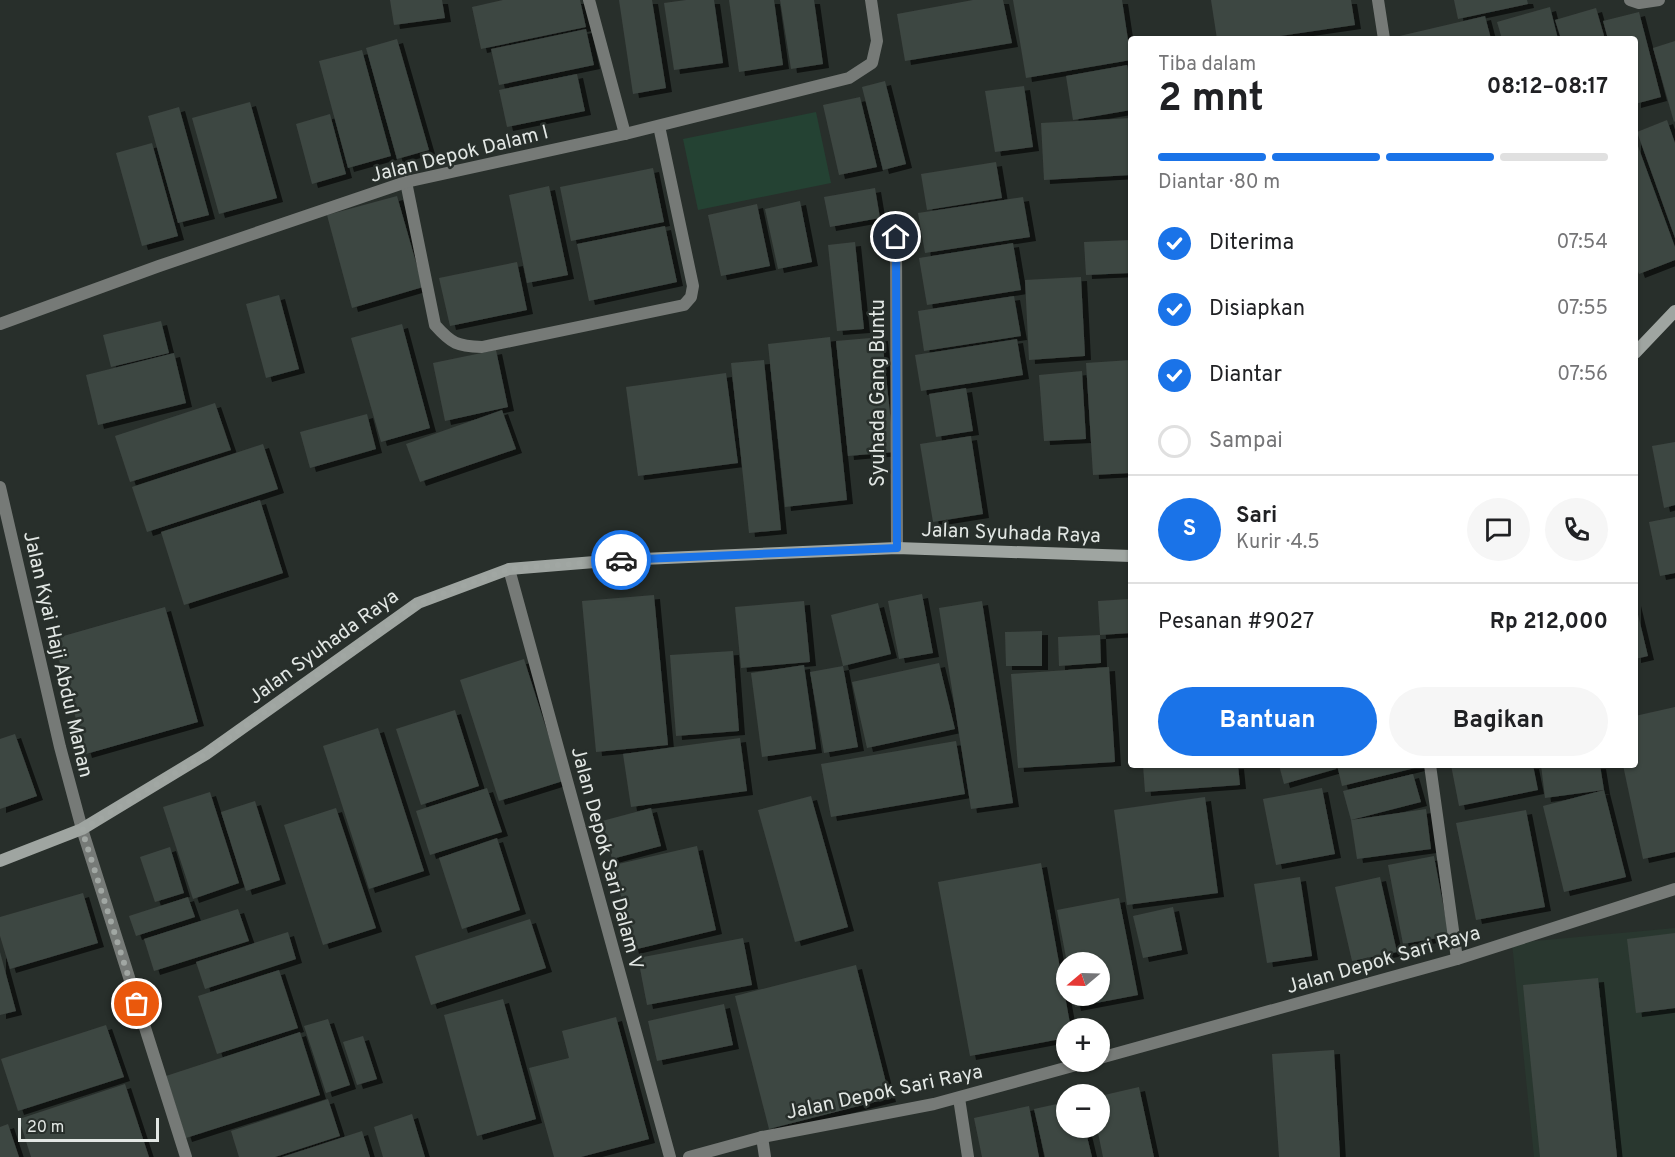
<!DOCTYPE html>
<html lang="id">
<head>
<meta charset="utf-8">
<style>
  :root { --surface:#fff; --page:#f6f6f6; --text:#202124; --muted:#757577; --line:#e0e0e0; --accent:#1a73e8 }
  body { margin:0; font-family:Overpass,sans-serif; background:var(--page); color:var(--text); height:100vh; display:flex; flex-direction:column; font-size:22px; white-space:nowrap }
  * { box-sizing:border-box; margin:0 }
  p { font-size:20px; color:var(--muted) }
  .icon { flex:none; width:33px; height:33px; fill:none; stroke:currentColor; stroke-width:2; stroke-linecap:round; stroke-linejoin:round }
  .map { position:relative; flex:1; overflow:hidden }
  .panel { position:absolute; left:1128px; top:36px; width:510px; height:732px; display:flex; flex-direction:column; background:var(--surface); border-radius:6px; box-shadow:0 2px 4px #0004 }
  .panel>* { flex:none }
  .needle { width:39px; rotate:251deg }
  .controls { position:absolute; left:1056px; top:952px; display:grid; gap:12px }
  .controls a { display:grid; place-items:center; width:54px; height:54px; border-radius:50%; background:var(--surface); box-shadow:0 2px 4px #0004; font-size:30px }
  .scale { position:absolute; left:18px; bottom:15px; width:141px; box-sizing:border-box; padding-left:6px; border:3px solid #e2e7e4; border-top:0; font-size:16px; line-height:21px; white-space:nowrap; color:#e2e7e4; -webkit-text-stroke:4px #282f2b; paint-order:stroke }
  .pin { position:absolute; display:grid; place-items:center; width:51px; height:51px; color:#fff; margin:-26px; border:3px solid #fff; border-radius:50%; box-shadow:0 2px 6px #0007 }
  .courier { position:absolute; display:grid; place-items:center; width:60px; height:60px; margin:-30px; border:4px solid #1a73e8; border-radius:50%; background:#fff; color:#222; box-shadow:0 2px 8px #0007 }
  .head em { font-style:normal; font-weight:700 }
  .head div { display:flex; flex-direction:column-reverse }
  .head { display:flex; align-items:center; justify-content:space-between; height:102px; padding:0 30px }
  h1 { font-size:39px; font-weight:700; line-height:45px }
  .bar { display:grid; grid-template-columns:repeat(4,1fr); gap:9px 6px; align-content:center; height:72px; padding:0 30px }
  .bar i { height:8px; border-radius:4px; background:var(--line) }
  .bar .current { background:var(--accent) }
  .bar p { grid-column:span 4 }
  .line { display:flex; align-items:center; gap:15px; padding:0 30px; border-top:2px solid var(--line) }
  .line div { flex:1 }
  .round { display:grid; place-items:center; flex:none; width:63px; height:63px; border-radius:32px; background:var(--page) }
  ol { padding:0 30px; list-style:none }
  li { display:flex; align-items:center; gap:18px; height:66px }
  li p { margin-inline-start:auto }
  li .icon { padding:6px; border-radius:50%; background:var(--accent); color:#fff; stroke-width:4 }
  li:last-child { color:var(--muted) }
  li i { width:33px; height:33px; border:3px solid var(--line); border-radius:50% }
  .primary-button { display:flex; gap:12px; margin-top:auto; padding:12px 30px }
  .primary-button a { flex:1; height:69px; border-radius:36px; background:var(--accent); color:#fff; font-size:24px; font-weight:700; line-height:69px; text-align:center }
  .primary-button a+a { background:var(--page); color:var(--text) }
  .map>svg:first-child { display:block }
  .built { fill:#29372f }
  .green { fill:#244233 }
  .building { fill:#3e4642; filter:url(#shadow) }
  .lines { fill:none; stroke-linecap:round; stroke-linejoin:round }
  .street { stroke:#767a77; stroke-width:12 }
  .secondary { stroke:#9fa5a1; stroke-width:12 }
  .done { stroke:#a1a7a3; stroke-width:6; stroke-dasharray:0 10.8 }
  .route { stroke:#1a73e8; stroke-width:8 }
  .labels { text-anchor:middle; stroke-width:5; stroke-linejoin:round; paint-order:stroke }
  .street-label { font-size:20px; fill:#e2e7e4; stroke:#282f2b }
</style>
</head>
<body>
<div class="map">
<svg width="1675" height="1157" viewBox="0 0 1675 1157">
  <defs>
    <filter id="shadow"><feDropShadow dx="6" dy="4" stdDeviation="0" flood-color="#0009"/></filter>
  </defs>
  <rect width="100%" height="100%" fill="#282f2b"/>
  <polygon class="built" points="1675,928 1675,1157 1534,1157 1512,943"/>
  <polygon class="green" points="816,112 831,183 698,210 683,139"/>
  <g class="building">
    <polygon points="390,0 442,0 445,18 394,25"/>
    <polygon points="503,0 580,0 586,27 481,49 472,7"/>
    <polygon points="619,0 652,0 666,88 633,94"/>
    <polygon points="686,0 714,0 723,63 674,70 664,3"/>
    <polygon points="729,0 774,0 783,65 739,72"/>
    <polygon points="780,0 814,0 823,64 791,69"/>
    <polygon points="973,0 1003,0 1012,43 905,61 897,14"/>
    <polygon points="1013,0 1122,0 1131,60 1026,78"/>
    <polygon points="1211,0 1351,0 1355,25 1260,39 1217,39"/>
    <polygon points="1454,0 1527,0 1528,4 1458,19"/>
    <polygon points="1550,7 1558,39 1502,39 1497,22"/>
    <polygon points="1596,8 1605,39 1561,39 1555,20"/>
    <polygon points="1639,12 1661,97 1635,104 1635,39 1608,39 1603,21"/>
    <polygon points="1485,16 1491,39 1391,39 1391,38"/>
    <polygon points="586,29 594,65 499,85 491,49"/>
    <polygon points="397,39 429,150 397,159 366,48"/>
    <polygon points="1675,41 1675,121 1674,122 1653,48"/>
    <polygon points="362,50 391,156 348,168 319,61"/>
    <polygon points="1127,65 1131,86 1131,110 1073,120 1066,76"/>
    <polygon points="577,74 585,111 507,127 499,90"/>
    <polygon points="885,81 906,164 883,170 862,87"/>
    <polygon points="1024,86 1033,147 995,152 985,91"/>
    <polygon points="860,97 877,167 839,175 823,105"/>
    <polygon points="250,102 277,198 219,214 192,118"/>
    <polygon points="179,107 209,215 178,223 148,116"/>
    <polygon points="330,114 346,174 312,184 296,124"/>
    <polygon points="1131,118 1131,175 1044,180 1041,123"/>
    <polygon points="1667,120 1675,143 1675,238 1637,132"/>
    <polygon points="1635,138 1675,247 1675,260 1639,274 1635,263"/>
    <polygon points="152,143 178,236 142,246 116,153"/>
    <polygon points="996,162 1002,198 927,210 921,174"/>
    <polygon points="653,168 664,222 571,241 560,187"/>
    <polygon points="549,186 568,275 527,283 509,195"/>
    <polygon points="875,188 880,218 830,227 824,197"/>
    <polygon points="397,196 423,287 352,308 327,215"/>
    <polygon points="1023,197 1030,237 925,253 918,213"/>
    <polygon points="800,201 812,262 778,269 765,209"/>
    <polygon points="757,204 770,266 721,276 708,215"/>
    <polygon points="665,226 677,282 589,301 577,244"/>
    <polygon points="1131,240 1131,273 1086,275 1084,242"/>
    <polygon points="855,242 864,329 837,331 828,245"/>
    <polygon points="1013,243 1021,290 927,305 919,258"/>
    <polygon points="517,262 527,310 450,326 439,278"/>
    <polygon points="1081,277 1085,356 1029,360 1025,280"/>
    <polygon points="279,295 299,369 266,378 246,304"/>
    <polygon points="1014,296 1021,336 924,351 918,311"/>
    <polygon points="161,321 169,353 111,367 103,335"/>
    <polygon points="402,324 430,428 381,442 351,338"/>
    <polygon points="830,337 847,500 785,507 768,344"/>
    <polygon points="882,337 894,452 848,456 836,341"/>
    <polygon points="1017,339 1023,375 921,391 915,355"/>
    <polygon points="496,350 508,407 445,421 433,363"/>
    <polygon points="174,353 186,403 98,425 86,375"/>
    <polygon points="764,360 781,530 749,533 731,363"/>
    <polygon points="1131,360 1131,473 1093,475 1086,363"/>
    <polygon points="1082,371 1086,439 1044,441 1039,375"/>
    <polygon points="726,373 738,463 638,476 626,387"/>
    <polygon points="966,388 973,431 936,437 929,394"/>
    <polygon points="215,403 231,450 130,482 115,436"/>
    <polygon points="502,410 516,449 420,482 406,444"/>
    <polygon points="367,414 376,449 310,468 300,432"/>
    <polygon points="971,436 983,514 933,522 920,444"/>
    <polygon points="1675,442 1675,505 1664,508 1652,446"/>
    <polygon points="263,444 278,489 147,532 132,487"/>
    <polygon points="260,500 283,573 184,605 161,532"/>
    <polygon points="1675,517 1675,573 1660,576 1649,522"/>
    <polygon points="922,594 933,653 899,659 888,601"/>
    <polygon points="654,595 668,745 596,752 582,601"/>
    <polygon points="1129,599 1131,633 1100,635 1101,663 1059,666 1058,637 1100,635 1098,601"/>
    <polygon points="804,601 810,662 741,668 735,607"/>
    <polygon points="982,601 1013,803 971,809 939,608"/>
    <polygon points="1635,602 1648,656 1635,659"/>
    <polygon points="878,603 891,654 843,666 831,615"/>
    <polygon points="165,607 198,722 86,754 53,639"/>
    <polygon points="1042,631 1042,666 1006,666 1005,632"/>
    <polygon points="733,651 739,731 676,736 670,655"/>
    <polygon points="524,659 563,781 499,801 460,680"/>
    <polygon points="939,663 955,729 867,748 852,682"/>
    <polygon points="804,665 816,749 762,757 751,673"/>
    <polygon points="843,666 858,747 824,753 810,672"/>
    <polygon points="1109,667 1115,762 1018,768 1011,674"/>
    <polygon points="1675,707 1675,852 1643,859 1623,765 1635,765 1635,716"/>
    <polygon points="455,710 479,786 421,805 396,729"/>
    <polygon points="378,728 424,871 369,889 323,746"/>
    <polygon points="15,734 37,796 0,809 0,739"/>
    <polygon points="740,738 747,791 631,807 623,754"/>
    <polygon points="956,741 965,794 831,817 821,764"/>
    <polygon points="1143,765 1238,765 1240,785 1145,792"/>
    <polygon points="1279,765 1335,765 1336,769 1284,784"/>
    <polygon points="1337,765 1423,765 1423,766 1342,786"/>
    <polygon points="1451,765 1533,765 1538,790 1459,806"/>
    <polygon points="1541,765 1600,765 1604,790 1545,798"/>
    <polygon points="1413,774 1421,802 1351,820 1343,791"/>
    <polygon points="487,788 502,832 430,855 416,811"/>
    <polygon points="1322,788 1335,854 1276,865 1263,799"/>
    <polygon points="1604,790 1626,877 1564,892 1543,806"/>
    <polygon points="210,792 239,883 193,899 163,807"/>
    <polygon points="811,796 848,927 795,942 758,810"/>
    <polygon points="1205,797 1218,893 1127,905 1114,810"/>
    <polygon points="255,801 280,880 246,891 221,812"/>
    <polygon points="336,808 376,928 323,945 284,825"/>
    <polygon points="651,808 661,846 612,859 602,821"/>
    <polygon points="1426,809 1431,849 1357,859 1351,820"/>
    <polygon points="1526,810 1545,907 1476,920 1456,823"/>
    <polygon points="497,838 520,910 462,929 439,858"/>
    <polygon points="697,846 716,930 633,950 614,865"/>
    <polygon points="170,847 184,893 155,902 140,857"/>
    <polygon points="1434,856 1449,936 1403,944 1388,865"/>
    <polygon points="1041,863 1071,1029 1066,1029 1066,1038 970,1056 938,882"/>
    <polygon points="1300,877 1312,956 1267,963 1254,884"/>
    <polygon points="1380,877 1397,952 1352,961 1335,887"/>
    <polygon points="83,893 98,943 10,969 0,936 0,917"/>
    <polygon points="188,897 195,917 136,936 129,916"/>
    <polygon points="1119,898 1138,995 1075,1007 1073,996 1100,996 1100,963 1067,963 1057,910"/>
    <polygon points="1173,907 1182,950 1143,958 1133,916"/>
    <polygon points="238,909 249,941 154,971 144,939"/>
    <polygon points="530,919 546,968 431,1005 415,956"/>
    <polygon points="288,932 296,959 205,989 196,962"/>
    <polygon points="1675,933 1675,1008 1636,1013 1627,939"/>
    <polygon points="743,938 752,985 647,1005 638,958"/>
    <polygon points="0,952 16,1011 0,1015"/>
    <polygon points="856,965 890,1098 769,1129 735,996"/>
    <polygon points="279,970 298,1028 217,1054 198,996"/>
    <polygon points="1598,978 1617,1157 1540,1157 1523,985"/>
    <polygon points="503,999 536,1119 477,1136 444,1015"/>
    <polygon points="724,1004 733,1045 657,1061 648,1021"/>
    <polygon points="616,1017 649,1139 581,1157 554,1157 529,1068 569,1058 562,1031"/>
    <polygon points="328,1019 350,1085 326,1093 304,1026"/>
    <polygon points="106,1025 124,1077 18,1111 1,1059"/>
    <polygon points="300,1032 320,1095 186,1138 166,1076"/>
    <polygon points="363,1036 377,1079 357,1085 343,1042"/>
    <polygon points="1334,1050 1340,1157 1279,1157 1272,1054"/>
    <polygon points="125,1084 149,1157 31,1157 19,1119"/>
    <polygon points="1139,1087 1154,1157 1103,1157 1097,1128 1100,1128 1100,1096"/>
    <polygon points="328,1099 340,1136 275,1157 239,1157 231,1131"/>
    <polygon points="1066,1102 1066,1128 1085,1128 1092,1157 1045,1157 1034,1109"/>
    <polygon points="1029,1106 1039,1157 982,1157 974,1118"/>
    <polygon points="412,1114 425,1157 383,1157 374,1127"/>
    <polygon points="8,1124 19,1157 0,1157 0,1127"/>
    <polygon points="362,1131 370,1157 282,1157"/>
  </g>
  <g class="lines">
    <g class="street">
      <polyline points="589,0 625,134"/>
      <polyline points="1378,0 1384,39"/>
      <polyline points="1630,0 1639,3 1659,0"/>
      <path d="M406,182L435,325C452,344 457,346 482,347L684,305L691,297L693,286L659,126"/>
      <polyline points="896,237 897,548"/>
      <polyline points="0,324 159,266 406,182 625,134 849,78 872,63 877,41 871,0"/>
      <polyline points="0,487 60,747 82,829 186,1157"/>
      <polyline points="509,569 670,1157"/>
      <polyline points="1430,765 1457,959"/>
      <polyline points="1100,1058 1457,959 1675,889"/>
      <polyline points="959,1098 968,1157"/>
      <polyline points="762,1137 765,1157"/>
      <polyline points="689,1157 762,1137 934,1104 1087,1062"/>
    </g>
    <g class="secondary">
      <polyline points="1635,353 1675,311"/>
      <polyline points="0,861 82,829 206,754 418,603 509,569 619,560 897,548 1131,556"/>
    </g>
  </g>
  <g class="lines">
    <polyline class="done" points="137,1004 82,830 206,754 418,603 509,569 621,560"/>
    <polyline class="route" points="621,560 897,548 896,237"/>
  </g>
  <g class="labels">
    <g class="street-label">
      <text transform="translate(459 153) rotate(-14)" y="7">Jalan Depok Dalam I</text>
      <text transform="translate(877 393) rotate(-90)" y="7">Syuhada Gang Buntu</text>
      <text transform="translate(1011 532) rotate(2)" y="7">Jalan Syuhada Raya</text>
      <text transform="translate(323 646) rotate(-36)" y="7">Jalan Syuhada Raya</text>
      <text transform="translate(59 654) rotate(77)" y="7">Jalan Kyai Haji Abdul Manan</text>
      <text transform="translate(608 858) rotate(75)" y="7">Jalan Depok Sari Dalam V</text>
      <text transform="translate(1383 959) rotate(-16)" y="7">Jalan Depok Sari Raya</text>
      <text transform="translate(884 1091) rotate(-12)" y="7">Jalan Depok Sari Raya</text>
    </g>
  </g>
</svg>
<div class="controls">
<a><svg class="needle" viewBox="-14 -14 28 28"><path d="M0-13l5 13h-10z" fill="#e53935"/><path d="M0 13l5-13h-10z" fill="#757577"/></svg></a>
<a>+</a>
<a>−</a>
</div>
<div class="scale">20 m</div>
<div class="pin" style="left:137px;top:1004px;background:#ea580c"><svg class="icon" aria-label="bag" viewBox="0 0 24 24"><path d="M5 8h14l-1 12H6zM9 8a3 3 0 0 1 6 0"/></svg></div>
<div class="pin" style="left:896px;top:237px;background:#1f2937"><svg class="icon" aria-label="home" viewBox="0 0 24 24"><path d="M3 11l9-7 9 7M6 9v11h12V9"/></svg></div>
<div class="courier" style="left:621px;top:560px"><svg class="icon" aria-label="car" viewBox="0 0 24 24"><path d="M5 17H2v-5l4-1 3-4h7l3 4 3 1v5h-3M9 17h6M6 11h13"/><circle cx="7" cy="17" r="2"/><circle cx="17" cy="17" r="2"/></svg></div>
<section class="panel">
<div class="head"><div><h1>2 mnt</h1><p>Tiba dalam</p></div><em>08:12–08:17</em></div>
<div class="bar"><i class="current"></i><i class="current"></i><i class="current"></i><i></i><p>Diantar · 80 m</p></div>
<ol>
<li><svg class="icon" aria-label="check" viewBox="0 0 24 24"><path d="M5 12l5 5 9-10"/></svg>Diterima<p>07:54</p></li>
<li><svg class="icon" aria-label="check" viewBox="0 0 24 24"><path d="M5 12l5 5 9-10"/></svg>Disiapkan<p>07:55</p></li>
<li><svg class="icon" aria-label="check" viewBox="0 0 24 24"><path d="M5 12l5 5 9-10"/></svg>Diantar<p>07:56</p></li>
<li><i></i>Sampai</li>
</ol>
<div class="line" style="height:108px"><b class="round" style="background:var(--accent);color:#fff">S</b><div><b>Sari</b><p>Kurir · 4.5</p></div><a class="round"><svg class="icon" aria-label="chat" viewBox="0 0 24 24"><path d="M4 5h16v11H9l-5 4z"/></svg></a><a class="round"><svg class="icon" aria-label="phone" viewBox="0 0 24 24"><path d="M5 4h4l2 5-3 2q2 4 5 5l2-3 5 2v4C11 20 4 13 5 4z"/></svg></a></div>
<div class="line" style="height:78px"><div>Pesanan #9027</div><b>Rp 212,000</b></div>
<div class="primary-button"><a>Bantuan</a><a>Bagikan</a></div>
</section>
</div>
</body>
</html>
